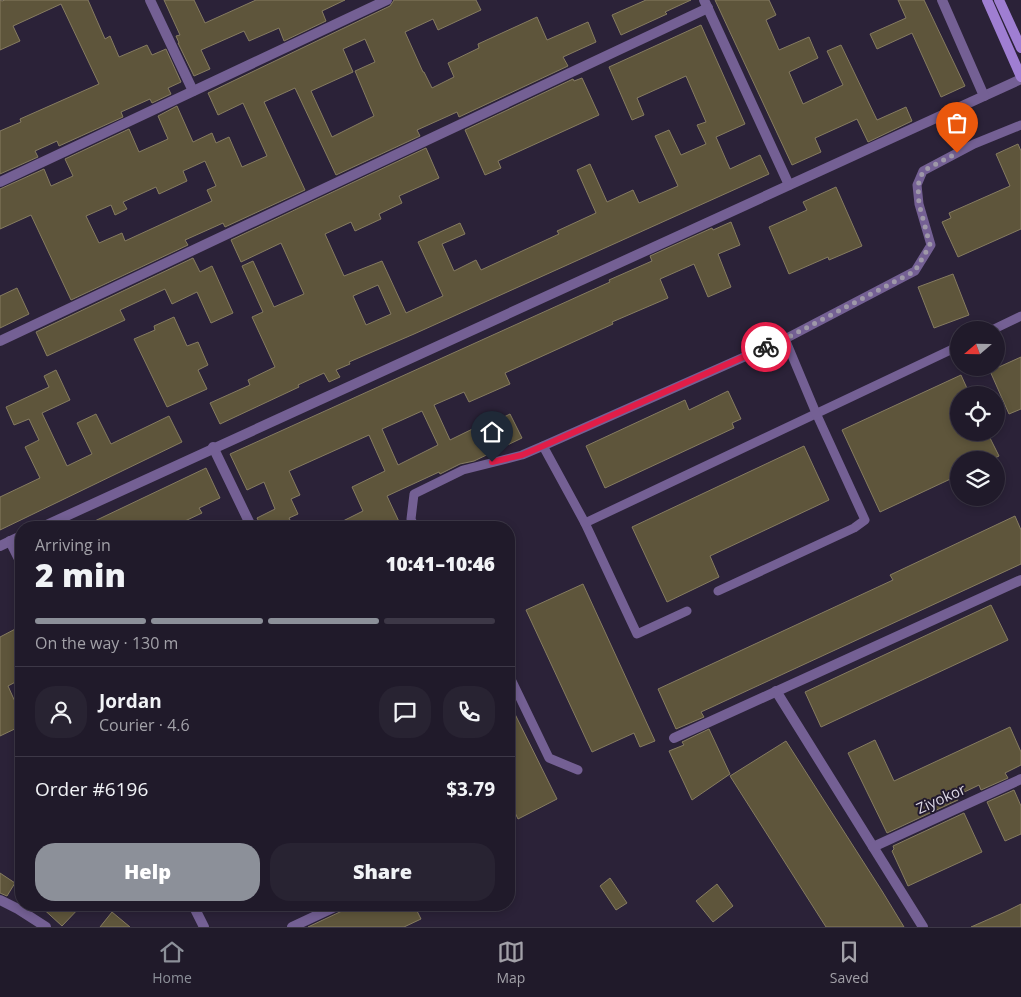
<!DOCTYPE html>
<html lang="en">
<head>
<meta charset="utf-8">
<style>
  :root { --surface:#201a2a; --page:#282332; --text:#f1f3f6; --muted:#a2a1a8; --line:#3d3847; --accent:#8c9099 }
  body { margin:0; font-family:"Open Sans",sans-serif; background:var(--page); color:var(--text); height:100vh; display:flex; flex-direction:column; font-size:19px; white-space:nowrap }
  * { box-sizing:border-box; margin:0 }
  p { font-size:16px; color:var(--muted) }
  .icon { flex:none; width:28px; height:28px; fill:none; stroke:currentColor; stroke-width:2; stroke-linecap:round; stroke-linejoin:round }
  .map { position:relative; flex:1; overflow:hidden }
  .panel { position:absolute; left:15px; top:521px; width:500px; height:390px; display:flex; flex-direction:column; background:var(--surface); border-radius:20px; box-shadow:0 2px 8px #0003,0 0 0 1px var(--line) }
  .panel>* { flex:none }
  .needle { width:32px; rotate:250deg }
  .controls { position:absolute; left:950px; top:321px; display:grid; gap:10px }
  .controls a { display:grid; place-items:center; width:55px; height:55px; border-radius:50%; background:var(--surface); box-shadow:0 2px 8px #0003,0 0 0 1px var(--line); font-size:25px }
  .pin { position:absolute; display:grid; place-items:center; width:42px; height:42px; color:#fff; margin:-51px -21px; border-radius:50% 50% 50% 0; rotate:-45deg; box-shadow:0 0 5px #0007 }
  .pin .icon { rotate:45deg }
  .courier { position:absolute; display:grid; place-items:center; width:50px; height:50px; margin:-25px; border:4px solid #e11d48; border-radius:50%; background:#fff; color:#222; box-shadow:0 1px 6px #0007 }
  .summary em { font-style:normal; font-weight:800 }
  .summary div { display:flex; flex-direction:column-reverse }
  .summary { display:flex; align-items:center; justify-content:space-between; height:85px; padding:0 20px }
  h1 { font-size:32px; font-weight:800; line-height:38px }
  .bar { display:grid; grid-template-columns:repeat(4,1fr); gap:8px 5px; align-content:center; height:60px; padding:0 20px }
  .bar i { height:6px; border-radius:4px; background:var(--line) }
  .bar .active { background:var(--accent) }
  .bar p { grid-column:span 4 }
  .line { display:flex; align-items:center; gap:12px; padding:0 20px; border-top:1px solid var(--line) }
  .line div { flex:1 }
  .round { display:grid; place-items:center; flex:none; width:52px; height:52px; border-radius:20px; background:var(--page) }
  .cta { display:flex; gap:10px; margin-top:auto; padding:10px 20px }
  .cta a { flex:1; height:58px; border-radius:20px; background:var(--accent); color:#fff; font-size:20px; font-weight:800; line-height:58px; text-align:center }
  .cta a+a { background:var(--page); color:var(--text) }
  .dock { display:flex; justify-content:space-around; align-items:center; height:70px; border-top:1px solid var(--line); background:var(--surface); font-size:14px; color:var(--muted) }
  .dock a { display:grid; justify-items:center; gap:2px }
  .dock .active { color:var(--accent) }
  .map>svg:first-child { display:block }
  .building { fill:#5e553b; stroke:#867c61; fill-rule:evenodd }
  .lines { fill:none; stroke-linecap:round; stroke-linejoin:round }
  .lane { stroke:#746094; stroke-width:9 }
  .street { stroke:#746094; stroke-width:10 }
  .secondary { stroke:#9f7ed2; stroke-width:10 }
  .done { stroke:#9e98a8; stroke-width:5; stroke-dasharray:0 9 }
  .route { stroke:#e11d48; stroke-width:6 }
  .labels { text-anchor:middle; stroke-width:4; stroke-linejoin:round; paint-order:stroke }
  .street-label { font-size:15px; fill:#dcd7e5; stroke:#21192e }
</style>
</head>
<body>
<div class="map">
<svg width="1021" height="927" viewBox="0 0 1021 927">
  <rect width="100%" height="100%" fill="#2b2238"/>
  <g class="building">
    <polygon points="0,0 2,1 5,0 88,0 105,39 110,36 119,57 147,45 152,55 166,49 181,82 168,88 171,94 152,103 150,99 121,112 123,117 59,146 57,141 35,151 38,157 0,174 0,131 21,122 20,119 99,84 61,4 13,26 20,41 0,50"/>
    <polygon points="164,0 194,0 205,23 256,0 345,0 322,11 326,21 284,41 279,28 249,41 244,31 201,50 210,69 194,76 178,43 179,43 176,36 180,35"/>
    <path d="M394,0H476L481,10L438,30L433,19L405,32L423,72H424L432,88L454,77L448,63L479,48L478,44L537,17L547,40L588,22L596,42L563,57L568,66L459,117L457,112L417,130L420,136L336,175L295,88L264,102L305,190L225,227L223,223L185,240L188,245L71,300L31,215L0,229V189L44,169L51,186L73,176L65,159L129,129L139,152L168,139L158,116L177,106L193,142L212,133L216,143L229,137L242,167L267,156L243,103L218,115L208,93L390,6ZM365,39L375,62L355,71L374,116L332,137L311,91L353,72L343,49ZM205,161L216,186L207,190L212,201L125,241L122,233L99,243L86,216L111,205L115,215L127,209L123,202L156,187L159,194L187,181L183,171Z"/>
    <polygon points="646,0 691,0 665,12 667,14 621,35 612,15"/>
    <polygon points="715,0 769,0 776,15 766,20 779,50 809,37 818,58 789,72 803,104 843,85 827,51 841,45 877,120 906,107 912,121 868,142 857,119 815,138 821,152 792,165"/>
    <polygon points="898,0 924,0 965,86 941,97 912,33 877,49 870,34 906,18"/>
    <path d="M701,25L745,124L716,137L730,169L760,155L769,174L414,334L349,362L350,364L336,370L340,377L329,382L324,373L298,385L299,387L220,424L210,403L250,385L248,380L275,367L252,317L263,312L242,266L253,261L274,307L304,294L281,243L241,262L231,240L426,148L439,178L399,196L402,203L379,214L381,219L355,231L351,222L325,234L344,276L382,261L406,313L443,296L418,242L460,223L465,234L442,244L454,271L476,260L481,270L559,234L557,231L596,213L577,170L590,164L607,202L633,190L639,203L678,186L655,136L669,130L681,155L706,144L697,125L706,122L686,76L637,98L644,115L632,120L609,67ZM378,285L391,314L366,325L353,296Z"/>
    <polygon points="582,78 599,115 498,161 501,168 485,175 465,130 573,79 574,81"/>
    <polygon points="1018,144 1021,151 1021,229 958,257 942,222 951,218 949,213 1010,186 996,154"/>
    <polygon points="836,187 862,246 829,260 828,257 789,274 769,227 807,210 803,202"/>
    <path d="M731,222L740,245L718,254L731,287L708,297L694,264L660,279L668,298L612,322L613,324L505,373L510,384L469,402L464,392L434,405L450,440L499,416L500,419L510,414L522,438L474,461L460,464L440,474L439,472L387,496L402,528H329L363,511L352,487L385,471L369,435L289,471L300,495L291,499L298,514L289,518L294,528H262L257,518L275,509L264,482L247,490L230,454L610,282L609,280L652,261L650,256L712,228L713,230ZM422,411L438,445L398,465L382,429Z"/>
    <polygon points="193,258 200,272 212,266 233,313 211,323 197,292 172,304 165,289 120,310 125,320 47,356 36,332"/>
    <polygon points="953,274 969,315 934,328 918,287"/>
    <polygon points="17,288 29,314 0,328 0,296"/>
    <polygon points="174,317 187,346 198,342 208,365 198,370 207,389 167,407 134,339 155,330 154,326"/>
    <polygon points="1021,357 1021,409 1009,414 990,371"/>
    <polygon points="56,370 70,400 42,413 67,466 92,454 77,423 96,414 111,444 169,416 182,442 0,530 0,497 40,478 25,447 39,440 29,419 14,425 6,407 49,387 44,376"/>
    <polygon points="961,375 970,395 959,395 959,432 987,432 999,456 991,460 959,460 959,475 880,512 842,430"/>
    <polygon points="728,391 741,419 732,423 734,428 605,488 586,446 685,400 689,410"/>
    <polygon points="804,446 829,500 710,556 719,577 667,602 632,527"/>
    <polygon points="206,468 220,498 199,508 202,513 170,528 80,528"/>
    <polygon points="1015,516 1021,530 1021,564 701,712 704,717 676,729 658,689 893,580 890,575"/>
    <polygon points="583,584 655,741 640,747 634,733 592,752 526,610"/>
    <polygon points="991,605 1008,640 821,727 805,692"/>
    <polygon points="21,626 21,679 8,686 21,715 21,726 0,736 0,637"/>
    <polygon points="509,702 557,799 518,819 509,800"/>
    <polygon points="1010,727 1021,752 1021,765 1005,773 1008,778 981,790 979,785 956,796 958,800 887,833 848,753 875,740 894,781"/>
    <polygon points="709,729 730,774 692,800 669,751 684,745 682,742"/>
    <polygon points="786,741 882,891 904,927 826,927 730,776"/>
    <polygon points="1014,790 1021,806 1021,834 1005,841 987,802"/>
    <polygon points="964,813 982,852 908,886 892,851 894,849 893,846"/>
    <polygon points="0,873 15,883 7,896 0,893"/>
    <polygon points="610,878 627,903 616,910 600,886"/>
    <polygon points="717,884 733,906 713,922 696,901"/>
    <polygon points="1021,904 1021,927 971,927 1005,912"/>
    <polygon points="39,905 82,905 62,926"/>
    <polygon points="351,905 414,905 421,919 404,927 308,927 342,911"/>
    <polygon points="112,912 130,927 100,927"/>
  </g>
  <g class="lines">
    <g class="lane">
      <polyline points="992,330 1021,316"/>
      <polyline points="543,446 585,523 637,634 687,611"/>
      <polyline points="585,523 959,346"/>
      <polyline points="415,528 411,519 414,494 463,470 522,455 543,446 785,339 915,271 931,245 919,204 917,185 923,171 974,144 1021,125"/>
      <polyline points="718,591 854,528 865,520 816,413 785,339"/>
      <polyline points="509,675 549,758 578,770"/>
    </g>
    <g class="street">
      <polyline points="150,0 193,91"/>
      <polyline points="704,0 789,185"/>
      <polyline points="984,96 1021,79"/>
      <polyline points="0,182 387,0"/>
      <polyline points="0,341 708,8"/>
      <polyline points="213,447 252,528"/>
      <polyline points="40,528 984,96 942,0"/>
      <polyline points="10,541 21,563"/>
      <polyline points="0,546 21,536"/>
      <polyline points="776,691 923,927"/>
      <polyline points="674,738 1021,580"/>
      <polyline points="873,847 1021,779"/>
      <polyline points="0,900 18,909 46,927"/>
      <polyline points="193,905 204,927"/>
      <polyline points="292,927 339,905"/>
    </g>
    <g class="secondary">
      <polyline points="987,0 1021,77"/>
      <polyline points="999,0 1021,48"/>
    </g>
  </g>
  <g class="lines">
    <polyline class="done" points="766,347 785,339 915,271 930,245 919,204 918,185 923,171 957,153"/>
    <polyline class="route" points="492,462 522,455 543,446 766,347"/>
  </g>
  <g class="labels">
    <g class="street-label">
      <text transform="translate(941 799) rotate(-24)" y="5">Ziyokor</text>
    </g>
  </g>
</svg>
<div class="controls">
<a><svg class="needle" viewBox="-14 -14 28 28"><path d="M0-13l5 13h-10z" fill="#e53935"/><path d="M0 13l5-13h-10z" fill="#a2a1a8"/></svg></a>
<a><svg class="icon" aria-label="locate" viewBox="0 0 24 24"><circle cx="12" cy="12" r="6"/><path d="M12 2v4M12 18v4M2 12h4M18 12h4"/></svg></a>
<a><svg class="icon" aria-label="layers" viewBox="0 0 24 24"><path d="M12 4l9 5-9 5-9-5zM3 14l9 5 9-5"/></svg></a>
</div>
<div class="pin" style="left:957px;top:153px;background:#ea580c"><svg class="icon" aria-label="bag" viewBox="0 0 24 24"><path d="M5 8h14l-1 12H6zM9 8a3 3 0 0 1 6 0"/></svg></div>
<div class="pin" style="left:492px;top:462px;background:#1f2937"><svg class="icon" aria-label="home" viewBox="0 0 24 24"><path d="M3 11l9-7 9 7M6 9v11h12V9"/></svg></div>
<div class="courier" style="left:766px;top:347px"><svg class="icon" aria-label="bike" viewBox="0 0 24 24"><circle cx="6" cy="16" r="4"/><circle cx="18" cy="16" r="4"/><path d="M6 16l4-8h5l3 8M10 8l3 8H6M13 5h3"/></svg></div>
<section class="panel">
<div class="summary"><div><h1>2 min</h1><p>Arriving in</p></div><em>10:41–10:46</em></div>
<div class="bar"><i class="active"></i><i class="active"></i><i class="active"></i><i></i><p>On the way · 130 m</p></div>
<div class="line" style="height:90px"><a class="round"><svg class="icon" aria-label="person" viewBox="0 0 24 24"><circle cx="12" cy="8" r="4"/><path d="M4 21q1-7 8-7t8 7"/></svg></a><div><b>Jordan</b><p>Courier · 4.6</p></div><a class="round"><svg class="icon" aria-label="chat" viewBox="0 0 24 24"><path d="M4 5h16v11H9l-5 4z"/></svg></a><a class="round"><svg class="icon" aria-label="phone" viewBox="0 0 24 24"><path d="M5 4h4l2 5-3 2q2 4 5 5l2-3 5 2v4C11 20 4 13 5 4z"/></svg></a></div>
<div class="line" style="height:65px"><div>Order #6196</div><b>$3.79</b></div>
<div class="cta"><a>Help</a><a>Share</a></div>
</section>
</div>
<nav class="dock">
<a class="active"><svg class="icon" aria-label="home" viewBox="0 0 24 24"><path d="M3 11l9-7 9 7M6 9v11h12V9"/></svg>Home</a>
<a><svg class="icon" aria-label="map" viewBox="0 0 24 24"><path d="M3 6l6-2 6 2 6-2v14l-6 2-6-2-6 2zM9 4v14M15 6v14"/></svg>Map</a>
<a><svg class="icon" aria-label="saved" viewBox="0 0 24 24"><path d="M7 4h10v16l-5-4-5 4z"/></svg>Saved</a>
</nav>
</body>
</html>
